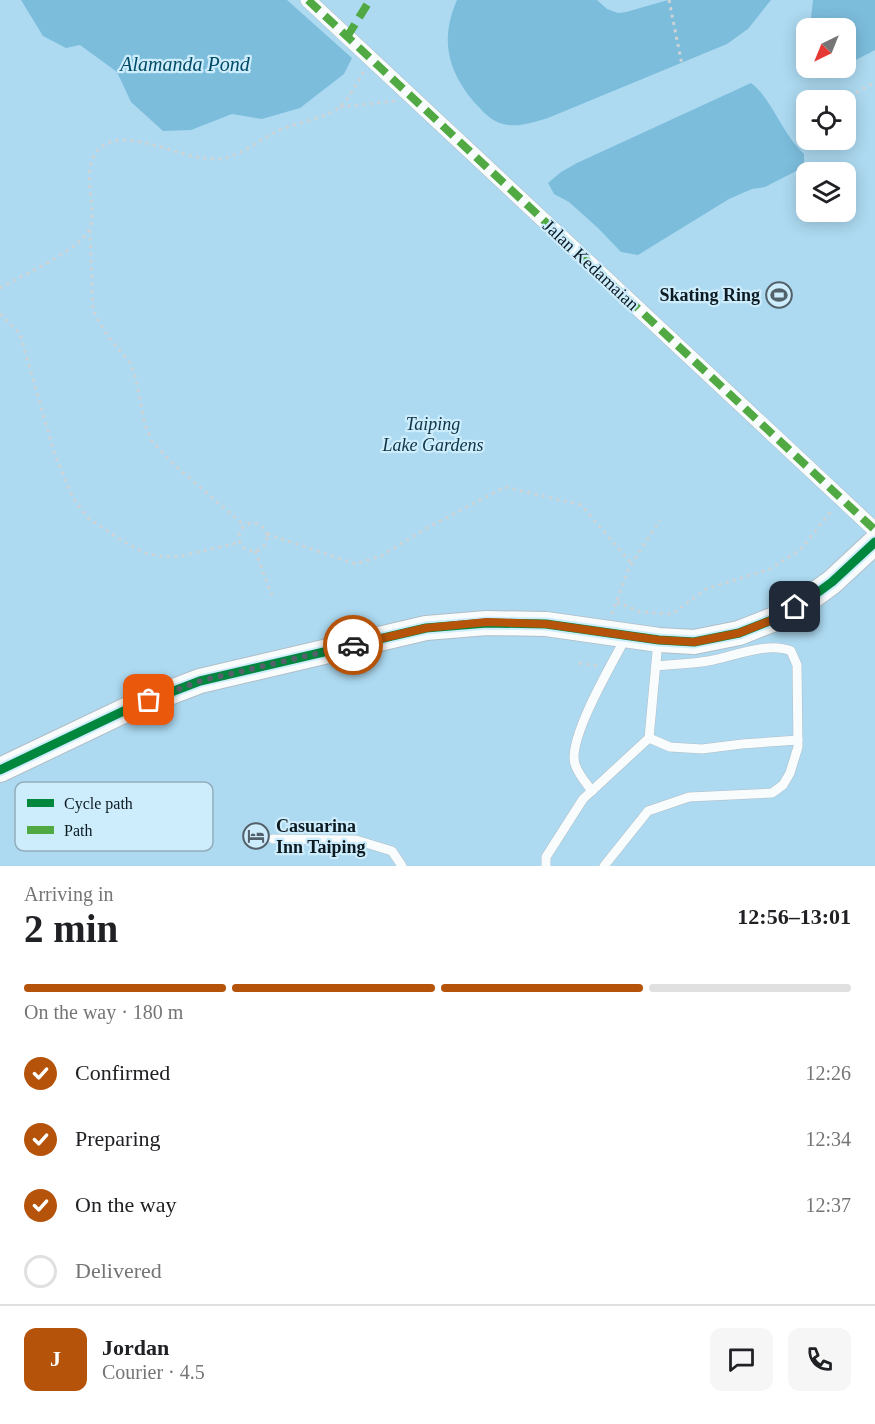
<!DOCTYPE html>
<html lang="en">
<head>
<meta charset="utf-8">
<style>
  :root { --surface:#fff; --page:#f6f6f6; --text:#202124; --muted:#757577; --line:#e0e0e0; --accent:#b45309 }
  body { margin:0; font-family:Georgia,serif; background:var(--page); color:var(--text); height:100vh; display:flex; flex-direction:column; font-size:22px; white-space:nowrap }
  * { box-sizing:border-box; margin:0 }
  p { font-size:20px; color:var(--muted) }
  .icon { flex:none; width:33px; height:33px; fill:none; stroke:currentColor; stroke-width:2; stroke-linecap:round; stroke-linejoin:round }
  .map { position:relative; height:866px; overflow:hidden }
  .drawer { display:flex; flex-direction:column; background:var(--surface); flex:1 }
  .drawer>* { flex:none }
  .needle { width:39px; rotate:223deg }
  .tools { position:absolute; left:796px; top:18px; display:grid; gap:12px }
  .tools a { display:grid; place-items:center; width:60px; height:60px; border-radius:12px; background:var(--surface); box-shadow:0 3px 15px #0003; font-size:30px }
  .pin { position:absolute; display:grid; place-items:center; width:51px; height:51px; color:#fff; margin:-26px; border-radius:12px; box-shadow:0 3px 9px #0006 }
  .courier { position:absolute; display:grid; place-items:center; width:60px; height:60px; margin:-30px; border:4px solid #b45309; border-radius:50%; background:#fff; color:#222; box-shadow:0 2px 8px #0007 }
  .head em { font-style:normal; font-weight:800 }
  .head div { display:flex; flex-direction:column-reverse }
  .head { display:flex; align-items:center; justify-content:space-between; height:102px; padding:0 24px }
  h1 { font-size:39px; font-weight:800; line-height:45px }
  .bar { display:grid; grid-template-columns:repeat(4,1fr); gap:9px 6px; align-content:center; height:72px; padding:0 24px }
  .bar i { height:8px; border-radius:4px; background:var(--line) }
  .bar .on { background:var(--accent) }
  .bar p { grid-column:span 4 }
  .line { display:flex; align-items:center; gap:15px; padding:0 24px; border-top:2px solid var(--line) }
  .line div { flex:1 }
  .round { display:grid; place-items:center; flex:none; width:63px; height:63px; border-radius:12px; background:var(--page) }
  ol { padding:0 24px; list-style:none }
  li { display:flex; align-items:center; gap:18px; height:66px }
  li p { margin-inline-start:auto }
  li .icon { padding:6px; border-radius:50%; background:var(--accent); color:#fff; stroke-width:4 }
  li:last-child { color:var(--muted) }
  li i { width:33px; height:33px; border:3px solid var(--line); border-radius:50% }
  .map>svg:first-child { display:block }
  .green { fill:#addaf1; fill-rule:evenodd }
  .water { fill:#7cbddc }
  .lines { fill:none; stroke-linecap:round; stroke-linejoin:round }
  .service-casing { stroke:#b0bec7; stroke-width:10 }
  .pedestrian-casing { stroke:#b0bec7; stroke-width:16 }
  .tertiary-casing { stroke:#b0bec7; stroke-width:26 }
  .path { stroke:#ced3d5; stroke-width:3; stroke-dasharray:3 4.5; stroke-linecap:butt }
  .service { stroke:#f9fcfd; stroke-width:9 }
  .pedestrian { stroke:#f9fcfd; stroke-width:15 }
  .tertiary { stroke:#f9fcfd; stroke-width:24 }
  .quiet { stroke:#50a943; stroke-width:8; stroke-dasharray:15 8; stroke-linecap:butt }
  .cycleway-casing { stroke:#cdecfc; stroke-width:13 }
  .cycleway { stroke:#00873e; stroke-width:9 }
  .done { stroke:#53626a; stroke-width:6; stroke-dasharray:0 10.8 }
  .route { stroke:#b45309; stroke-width:8 }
  .labels { text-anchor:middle; stroke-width:4.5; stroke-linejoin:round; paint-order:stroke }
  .street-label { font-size:18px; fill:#0c1a21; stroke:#cdecfc }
  .poi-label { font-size:18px; font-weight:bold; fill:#0c1a21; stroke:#cdecfc; text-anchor:end }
  .park-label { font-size:18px; font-style:italic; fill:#0c3444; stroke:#cdecfc }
  .water-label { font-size:20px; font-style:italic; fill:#004b67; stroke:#cdecfc }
  .key { fill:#cdecfc; stroke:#93adba; stroke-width:1.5 }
  .key-label { font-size:16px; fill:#0c1a21 }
</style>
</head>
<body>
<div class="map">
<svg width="875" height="866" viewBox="0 0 875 866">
  <rect width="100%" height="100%" fill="#d8e8f2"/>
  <path class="green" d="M0,0H875V866H0ZM807,28H846V68H807ZM807,100H846V140H807ZM807,172H846V212H807Z"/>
  <g class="water">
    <polygon points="21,0 287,0 352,58 344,74 300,108 262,119 232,114 191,130 163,131 131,102 117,72 80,45 66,48 43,36"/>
    <path d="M457,0H597L607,9L618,13L626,12L668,0H771L748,29L727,44L548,118C533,122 519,128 503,124C490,121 483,111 474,102C447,70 440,39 457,0Z"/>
    <polygon points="813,0 875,0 875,50 846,65 846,28 810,28"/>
    <path d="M751,83C771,97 782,134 804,154V167L765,187L752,189L729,199L638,255L621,252L598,228L569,202L554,194L548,183L561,172L577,163Z"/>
  </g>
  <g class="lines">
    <g class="service-casing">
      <g id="service">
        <polyline points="649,738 670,747 702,749 742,744 798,740"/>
        <path d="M592,791C586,783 578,774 575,764C567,739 613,662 626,637"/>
        <polyline points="273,839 356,840 392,851 402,866"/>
        <polyline points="546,866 546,857 583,799 649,738 658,641"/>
        <path d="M604,866L648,811L689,797L772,793L783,785L790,773L798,747L797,665L791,651C768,641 732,657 708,661C691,664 673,664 656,666"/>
      </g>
    </g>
    <g class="pedestrian-casing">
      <polyline id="pedestrian" points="308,0 875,530"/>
    </g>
    <g class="tertiary-casing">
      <polyline id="tertiary" points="0,770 132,707 200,681 426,628 487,623 546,624 659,640 694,642 739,633 777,618 813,596 832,582 875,542"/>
    </g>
    <g class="path">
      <polyline points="669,0 682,65"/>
      <polyline points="843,100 875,82"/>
      <polyline points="340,107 395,101"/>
      <polyline points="90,230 93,311 107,335 131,364 136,380 145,425 152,441 171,462 245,526"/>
      <path d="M0,288C24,274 74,253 88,232C102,211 72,160 108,143C131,132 178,155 202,158C207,158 214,159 220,159C242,156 262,137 282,129C297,123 329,117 341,106C351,96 357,83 364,71"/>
      <polyline points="0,314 20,334 55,455 73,498 88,518 126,543 145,553 164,557 181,556 241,542"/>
      <circle cx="253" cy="537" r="14"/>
      <polyline points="267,534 356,564 381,556 425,529 505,487 581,505 632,564"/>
      <polyline points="255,551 273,598"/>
      <polyline points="617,602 640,612 672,614 706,589 770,569 800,550 833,509"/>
      <polyline points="612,614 629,568 660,520"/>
      <polyline points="579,663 598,666"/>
    </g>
    <use href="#service" class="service"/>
    <use href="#pedestrian" class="pedestrian"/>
    <use href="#tertiary" class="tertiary"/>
    <g class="quiet">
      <polyline points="308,0 875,530"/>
      <polyline points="347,37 370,0"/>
    </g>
    <g class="cycleway-casing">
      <polyline id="cycleway" points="0,770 132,707 200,681 426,628 487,623 546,624 659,640 694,642 739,633 777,618 813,596 832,582 875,542"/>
    </g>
    <use href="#cycleway" class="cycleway"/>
  </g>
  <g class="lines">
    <polyline class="done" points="149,700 200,681 353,645"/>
    <polyline class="route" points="353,645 426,628 487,622 546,624 659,640 694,642 739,633 777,618 795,607"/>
  </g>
  <defs>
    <g id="stadium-ring" transform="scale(1.35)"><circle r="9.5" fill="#cdecfc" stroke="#53626a" stroke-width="1.5"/><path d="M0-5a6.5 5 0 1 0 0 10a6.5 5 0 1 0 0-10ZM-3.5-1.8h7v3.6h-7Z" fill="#53626a"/></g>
    <g id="hotel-ring" transform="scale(1.35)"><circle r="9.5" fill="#cdecfc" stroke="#53626a" stroke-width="1.5"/><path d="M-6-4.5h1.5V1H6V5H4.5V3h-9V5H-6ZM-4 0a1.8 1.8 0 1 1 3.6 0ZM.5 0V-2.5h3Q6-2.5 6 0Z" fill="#53626a"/></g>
  </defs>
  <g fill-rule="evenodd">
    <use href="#stadium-ring" x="779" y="295"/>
    <use href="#hotel-ring" x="256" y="836"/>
  </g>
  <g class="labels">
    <g class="street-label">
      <text transform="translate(591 265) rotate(43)" y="6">Jalan Kedamaian</text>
    </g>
    <g class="poi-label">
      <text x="760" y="301">Skating Ring</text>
      <text x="276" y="832" text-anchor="start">Casuarina<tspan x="276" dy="21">Inn Taiping</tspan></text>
    </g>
    <g class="park-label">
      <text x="433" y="430">Taiping<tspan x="433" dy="21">Lake Gardens</tspan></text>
    </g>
    <g class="water-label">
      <text x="185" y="71">Alamanda Pond</text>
    </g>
  </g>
  <rect x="15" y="782" width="198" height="69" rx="9" class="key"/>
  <rect x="27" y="799" width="27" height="8" fill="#00873e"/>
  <rect x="27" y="826" width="27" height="8" fill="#50a943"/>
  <g class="key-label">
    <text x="64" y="809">Cycle path</text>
    <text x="64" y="836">Path</text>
  </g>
</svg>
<div class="tools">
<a><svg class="needle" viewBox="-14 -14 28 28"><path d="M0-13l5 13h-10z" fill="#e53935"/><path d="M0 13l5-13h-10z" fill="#757577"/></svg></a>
<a><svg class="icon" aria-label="locate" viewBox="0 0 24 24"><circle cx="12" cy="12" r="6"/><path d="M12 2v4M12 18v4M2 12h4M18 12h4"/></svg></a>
<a><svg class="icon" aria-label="layers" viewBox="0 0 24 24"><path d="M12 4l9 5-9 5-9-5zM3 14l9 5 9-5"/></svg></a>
</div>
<div class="pin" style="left:149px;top:700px;background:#ea580c"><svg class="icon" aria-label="bag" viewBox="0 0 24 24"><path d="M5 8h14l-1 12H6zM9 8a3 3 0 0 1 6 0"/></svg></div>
<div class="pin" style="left:795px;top:607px;background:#1f2937"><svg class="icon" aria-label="home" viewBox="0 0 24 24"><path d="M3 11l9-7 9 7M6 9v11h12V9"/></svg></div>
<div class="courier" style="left:353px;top:645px"><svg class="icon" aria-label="car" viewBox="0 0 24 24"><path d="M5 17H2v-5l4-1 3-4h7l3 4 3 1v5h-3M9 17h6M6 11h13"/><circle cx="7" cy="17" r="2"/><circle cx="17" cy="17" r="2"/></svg></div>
</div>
<section class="drawer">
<div class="head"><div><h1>2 min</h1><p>Arriving in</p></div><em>12:56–13:01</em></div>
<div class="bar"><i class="on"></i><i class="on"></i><i class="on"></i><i></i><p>On the way · 180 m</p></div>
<ol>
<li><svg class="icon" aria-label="check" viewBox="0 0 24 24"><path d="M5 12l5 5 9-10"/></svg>Confirmed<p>12:26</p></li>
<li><svg class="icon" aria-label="check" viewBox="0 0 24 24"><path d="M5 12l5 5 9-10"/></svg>Preparing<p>12:34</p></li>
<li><svg class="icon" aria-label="check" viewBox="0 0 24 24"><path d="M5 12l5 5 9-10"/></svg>On the way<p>12:37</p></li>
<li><i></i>Delivered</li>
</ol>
<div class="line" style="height:108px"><b class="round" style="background:var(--accent);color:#fff">J</b><div><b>Jordan</b><p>Courier · 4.5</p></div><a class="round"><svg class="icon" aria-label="chat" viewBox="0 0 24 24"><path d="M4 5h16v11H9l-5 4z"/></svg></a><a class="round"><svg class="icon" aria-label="phone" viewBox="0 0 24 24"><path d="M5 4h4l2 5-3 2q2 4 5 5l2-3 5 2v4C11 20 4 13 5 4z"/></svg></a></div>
</section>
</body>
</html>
